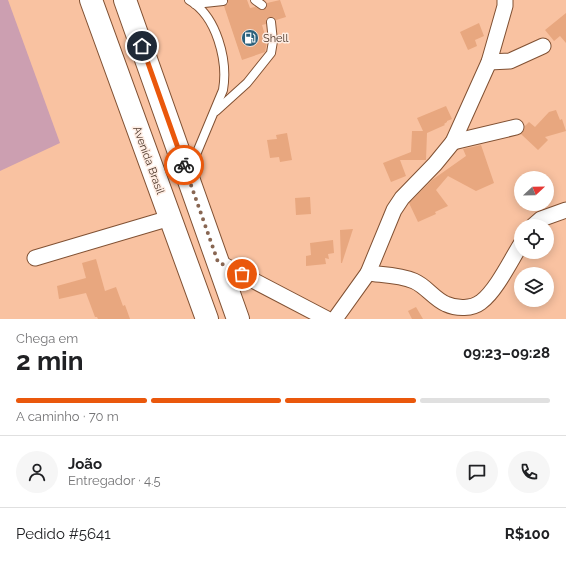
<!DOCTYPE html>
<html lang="pt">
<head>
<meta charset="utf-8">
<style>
  :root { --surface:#fff; --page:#f6f6f6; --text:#202124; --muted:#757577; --line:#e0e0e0; --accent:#ea580c }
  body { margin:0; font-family:Raleway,sans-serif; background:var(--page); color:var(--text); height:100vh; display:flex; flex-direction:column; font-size:15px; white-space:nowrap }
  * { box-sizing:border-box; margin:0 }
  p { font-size:13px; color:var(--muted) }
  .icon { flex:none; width:22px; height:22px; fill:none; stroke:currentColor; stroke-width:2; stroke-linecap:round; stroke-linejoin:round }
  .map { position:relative; height:319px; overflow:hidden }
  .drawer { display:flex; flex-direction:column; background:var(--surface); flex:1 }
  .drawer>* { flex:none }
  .needle { width:26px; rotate:68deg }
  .controls { position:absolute; left:514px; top:171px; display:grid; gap:8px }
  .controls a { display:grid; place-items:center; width:40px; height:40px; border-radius:50%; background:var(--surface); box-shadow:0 2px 10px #0003; font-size:20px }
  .pin { position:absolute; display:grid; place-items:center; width:34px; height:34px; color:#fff; margin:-17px; border:2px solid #fff; border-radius:50%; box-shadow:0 1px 4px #0007 }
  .courier { position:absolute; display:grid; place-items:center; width:40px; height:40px; margin:-20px; border:3px solid #ea580c; border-radius:50%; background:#fff; color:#222; box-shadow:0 1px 5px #0007 }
  .overview em { font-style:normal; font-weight:700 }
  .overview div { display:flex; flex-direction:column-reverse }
  .overview { display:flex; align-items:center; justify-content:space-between; height:68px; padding:0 16px }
  h1 { font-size:26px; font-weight:700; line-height:30px }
  .bar { display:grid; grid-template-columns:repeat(4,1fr); gap:6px 4px; align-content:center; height:48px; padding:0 16px }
  .bar i { height:5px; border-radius:3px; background:var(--line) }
  .bar .active { background:var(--accent) }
  .bar p { grid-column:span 4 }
  .line { display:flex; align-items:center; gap:10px; padding:0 16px; border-top:1px solid var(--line) }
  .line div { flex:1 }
  .round { display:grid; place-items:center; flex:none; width:42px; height:42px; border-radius:21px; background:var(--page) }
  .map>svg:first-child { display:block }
  .green { fill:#cc9fb1 }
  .building { fill:#e8a77f }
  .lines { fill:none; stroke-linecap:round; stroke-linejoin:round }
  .lane-casing { stroke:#815133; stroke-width:10 }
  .street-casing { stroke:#815133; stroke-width:17 }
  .highway-casing { stroke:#815133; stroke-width:24 }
  .lane { stroke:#fff; stroke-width:8 }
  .street { stroke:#fff; stroke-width:15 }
  .highway { stroke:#fff; stroke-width:22 }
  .done { stroke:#886652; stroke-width:4; stroke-dasharray:0 7.2 }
  .route { stroke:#ea580c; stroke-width:5 }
  .labels { text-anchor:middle; stroke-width:3; stroke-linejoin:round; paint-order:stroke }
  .poi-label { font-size:11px; fill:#4b3528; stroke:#feece2; text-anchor:start }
  .street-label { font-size:11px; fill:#4b3528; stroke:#feece2 }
</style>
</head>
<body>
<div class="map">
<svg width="566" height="319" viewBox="0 0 566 319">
  <rect width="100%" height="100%" fill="#f9c2a1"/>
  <polygon class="green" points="0,0 8,0 60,143 0,171"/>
  <g class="building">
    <polygon points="228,0 247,0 250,8 255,7 262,10 267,8 267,3 280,0 286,17 276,20 274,17 270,17 266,19 266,24 262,25 267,42 265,52 242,60 224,6 228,4"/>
    <polygon points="566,13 566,43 560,36 554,41 545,30"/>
    <polygon points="479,23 484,36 475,40 477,46 468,50 460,32"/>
    <polygon points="446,106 452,119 447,121 447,122 444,124 445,125 427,133 426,160 400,160 406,176 391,182 383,163 411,152 412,131 423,131 417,118"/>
    <polygon points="556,110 560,120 562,119 566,131 545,137 548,140 538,150 521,134 524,130 525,126 529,122 535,127 549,112"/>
    <polygon points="287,133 292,160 280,162 279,157 270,158 267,140 277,139 276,135"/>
    <polygon points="481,145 494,183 476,191 448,176 436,190 448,206 435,212 436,214 418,222 409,203 432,180 466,156 463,149"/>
    <polygon points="310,197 311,214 296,215 295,198"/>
    <polygon points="353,229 342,263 341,263 340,230"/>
    <polygon points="333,240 334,253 328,254 329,259 325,258 326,264 306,266 306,256 311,255 310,243"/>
    <polygon points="96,259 105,291 116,287 123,306 125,305 130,319 98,319 97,317 95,317 86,293 59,299 57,286 86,278 82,263"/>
    <polygon points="416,307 423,319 412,319 408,311"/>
  </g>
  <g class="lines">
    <g class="lane-casing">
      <g id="lane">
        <path d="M189,0C217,16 228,61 223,90L190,169"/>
        <polyline points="255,0 262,5"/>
        <polyline points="195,4 223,1"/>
        <polyline points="216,111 247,83 271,53 273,41 271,22"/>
      </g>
    </g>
    <g class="street-casing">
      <g id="street">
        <polyline points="489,62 510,61 543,46"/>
        <polyline points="453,142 516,127"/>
        <polyline points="533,226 541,219 566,210"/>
        <polyline points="35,258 170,218"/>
        <polyline points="218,262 327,319"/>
        <path d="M368,273C383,275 400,275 414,281C426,286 434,299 446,304C457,309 472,309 481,302C496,291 511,260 521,244"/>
        <polyline points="335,319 368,273 394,210 402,198 435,164 453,142 489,62 505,6 505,0"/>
      </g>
    </g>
    <g class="highway-casing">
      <g id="highway">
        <polyline points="91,0 207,319"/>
        <polyline points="125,0 238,319"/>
      </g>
    </g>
    <use href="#lane" class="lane"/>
    <use href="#street" class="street"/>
    <use href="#highway" class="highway"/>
  </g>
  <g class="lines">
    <polyline class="done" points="184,165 218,262 242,274"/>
    <polyline class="route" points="142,46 184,165"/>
  </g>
  <defs>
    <g id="fuel-disc" transform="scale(0.9)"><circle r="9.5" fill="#2a607b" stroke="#feece2"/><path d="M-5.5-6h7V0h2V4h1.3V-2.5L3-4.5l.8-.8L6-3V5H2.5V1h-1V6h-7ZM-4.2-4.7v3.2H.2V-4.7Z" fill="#fff"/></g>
  </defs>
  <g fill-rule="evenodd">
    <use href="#fuel-disc" x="250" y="38"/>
  </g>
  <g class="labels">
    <g class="poi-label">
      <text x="263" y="42">Shell</text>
    </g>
    <g class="street-label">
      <text transform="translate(149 160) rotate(70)" y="4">Avenida Brasil</text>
    </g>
  </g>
</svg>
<div class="controls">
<a><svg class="needle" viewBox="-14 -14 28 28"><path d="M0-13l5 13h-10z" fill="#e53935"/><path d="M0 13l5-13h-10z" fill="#757577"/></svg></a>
<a><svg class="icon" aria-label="locate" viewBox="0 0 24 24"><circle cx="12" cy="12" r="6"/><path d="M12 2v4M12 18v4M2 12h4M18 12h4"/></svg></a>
<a><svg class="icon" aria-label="layers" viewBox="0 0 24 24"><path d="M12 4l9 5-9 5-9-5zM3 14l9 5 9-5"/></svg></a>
</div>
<div class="pin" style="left:242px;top:274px;background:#ea580c"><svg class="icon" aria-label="bag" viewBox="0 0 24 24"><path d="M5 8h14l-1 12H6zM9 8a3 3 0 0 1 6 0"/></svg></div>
<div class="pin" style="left:142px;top:46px;background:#1f2937"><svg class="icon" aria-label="home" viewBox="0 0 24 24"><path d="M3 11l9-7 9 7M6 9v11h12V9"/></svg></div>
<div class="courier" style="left:184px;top:165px"><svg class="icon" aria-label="bike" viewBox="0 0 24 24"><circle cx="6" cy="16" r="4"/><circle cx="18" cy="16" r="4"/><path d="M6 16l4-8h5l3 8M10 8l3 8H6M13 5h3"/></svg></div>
</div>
<section class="drawer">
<div class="overview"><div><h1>2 min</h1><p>Chega em</p></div><em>09:23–09:28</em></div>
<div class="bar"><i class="active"></i><i class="active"></i><i class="active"></i><i></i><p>A caminho · 70 m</p></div>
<div class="line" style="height:72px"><a class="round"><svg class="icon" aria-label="person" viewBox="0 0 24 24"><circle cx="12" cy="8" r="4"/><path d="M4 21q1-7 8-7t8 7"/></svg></a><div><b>João</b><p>Entregador · 4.5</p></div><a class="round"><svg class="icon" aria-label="chat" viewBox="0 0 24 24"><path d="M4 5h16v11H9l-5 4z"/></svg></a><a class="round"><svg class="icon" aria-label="phone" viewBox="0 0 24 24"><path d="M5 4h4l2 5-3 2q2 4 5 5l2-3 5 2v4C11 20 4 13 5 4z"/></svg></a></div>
<div class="line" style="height:52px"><div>Pedido #5641</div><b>R$100</b></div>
</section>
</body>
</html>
